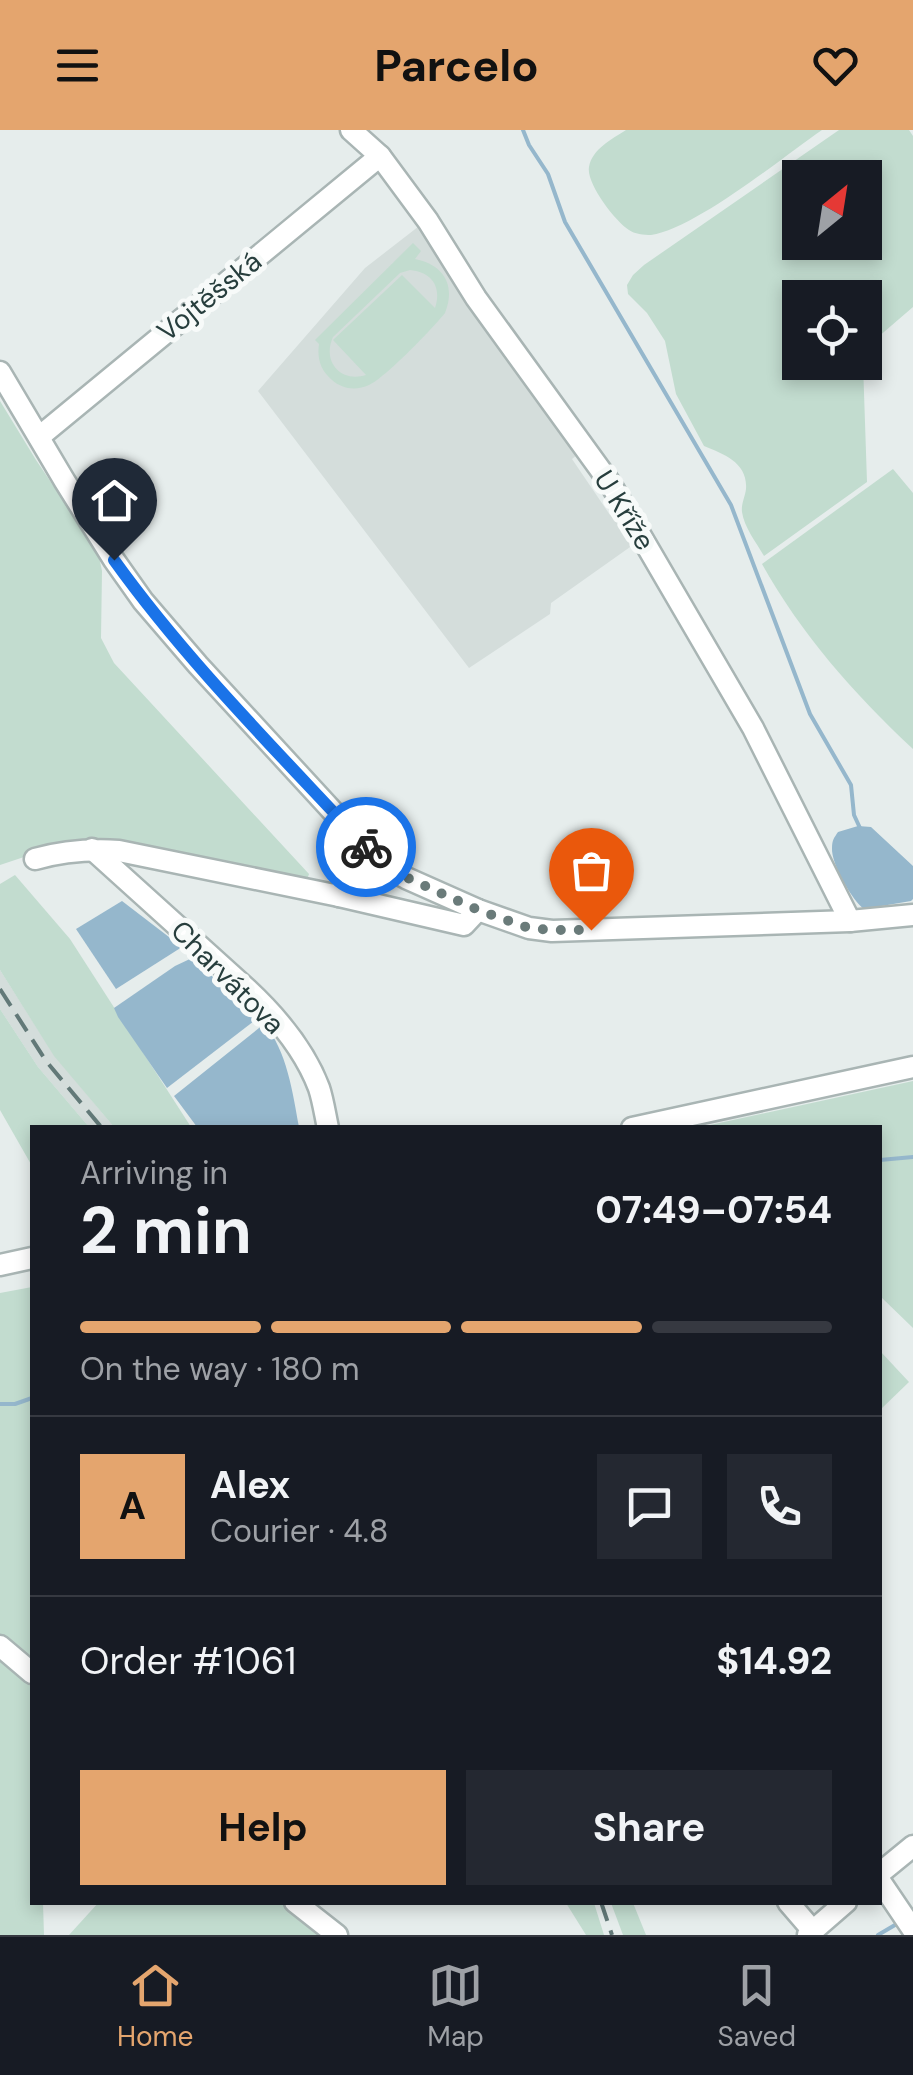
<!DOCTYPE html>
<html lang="en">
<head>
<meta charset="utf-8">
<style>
  :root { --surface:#171b24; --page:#242831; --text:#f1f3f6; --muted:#9ea1a6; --line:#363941; --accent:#e4a56e }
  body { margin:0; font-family:"DM Sans",sans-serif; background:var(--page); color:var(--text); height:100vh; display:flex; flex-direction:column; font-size:38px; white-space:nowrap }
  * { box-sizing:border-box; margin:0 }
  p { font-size:32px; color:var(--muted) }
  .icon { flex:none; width:55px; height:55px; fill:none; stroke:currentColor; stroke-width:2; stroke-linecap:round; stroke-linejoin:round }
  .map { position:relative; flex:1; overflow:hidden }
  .side { position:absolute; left:30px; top:995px; width:852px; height:780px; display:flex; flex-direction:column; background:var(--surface); border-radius:0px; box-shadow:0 5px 15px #0003 }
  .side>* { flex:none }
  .needle { width:65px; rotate:30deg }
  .fabs { position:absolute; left:782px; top:30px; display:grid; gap:20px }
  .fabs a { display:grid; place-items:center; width:100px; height:100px; border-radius:0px; background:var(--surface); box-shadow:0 5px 15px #0003; font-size:50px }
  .pin { position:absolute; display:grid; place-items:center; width:85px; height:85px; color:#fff; margin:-102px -42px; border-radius:50% 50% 50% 0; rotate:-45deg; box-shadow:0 0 10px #0007 }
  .pin .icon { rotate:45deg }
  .courier { position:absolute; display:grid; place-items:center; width:100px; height:100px; margin:-50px; border:8px solid #1a73e8; border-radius:50%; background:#fff; color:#222; box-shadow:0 2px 12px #0007 }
  .head em { font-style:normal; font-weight:700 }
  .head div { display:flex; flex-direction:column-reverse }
  .head { display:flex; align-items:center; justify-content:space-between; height:170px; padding:0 50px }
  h1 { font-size:65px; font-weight:700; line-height:75px }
  .bar { display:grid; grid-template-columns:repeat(4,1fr); gap:15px 10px; align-content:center; height:120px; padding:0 50px }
  .bar i { height:12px; border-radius:8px; background:var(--line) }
  .bar .on { background:var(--accent) }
  .bar p { grid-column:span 4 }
  .line { display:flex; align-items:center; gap:25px; padding:0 50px; border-top:2px solid var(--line) }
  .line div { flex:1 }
  .round { display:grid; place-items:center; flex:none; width:105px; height:105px; border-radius:0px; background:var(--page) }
  .cta { display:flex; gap:20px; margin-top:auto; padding:20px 50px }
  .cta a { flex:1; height:115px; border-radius:0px; background:var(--accent); color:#111; font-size:40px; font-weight:700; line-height:115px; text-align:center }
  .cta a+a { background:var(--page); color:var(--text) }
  header { display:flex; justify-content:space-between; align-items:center; height:130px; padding:0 50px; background:var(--accent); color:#111; font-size:45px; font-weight:700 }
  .tabs { display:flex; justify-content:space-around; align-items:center; height:140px; border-top:2px solid var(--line); background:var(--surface); font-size:28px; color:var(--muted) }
  .tabs a { display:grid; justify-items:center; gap:5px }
  .tabs .on { color:var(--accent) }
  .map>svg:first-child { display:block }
  .built { fill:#d4dddb }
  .green { fill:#c2dccf; fill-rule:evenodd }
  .water { fill:#95b7cc }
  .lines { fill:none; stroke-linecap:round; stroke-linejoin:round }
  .stream { stroke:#95b7cc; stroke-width:4 }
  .minor-casing { stroke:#a9b5b4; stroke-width:25 }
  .minor { stroke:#fff; stroke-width:20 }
  .rail { stroke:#627978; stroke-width:4; stroke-dasharray:20 10; stroke-linecap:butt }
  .done { stroke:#6a7b7a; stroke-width:10; stroke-dasharray:0 18 }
  .route { stroke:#1a73e8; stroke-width:12 }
  .labels { text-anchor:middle; stroke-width:10; stroke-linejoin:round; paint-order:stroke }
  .street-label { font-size:28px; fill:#273e3d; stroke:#f7faf9 }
</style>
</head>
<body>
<header><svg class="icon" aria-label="menu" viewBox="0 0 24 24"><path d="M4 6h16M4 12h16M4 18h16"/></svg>Parcelo<svg class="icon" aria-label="heart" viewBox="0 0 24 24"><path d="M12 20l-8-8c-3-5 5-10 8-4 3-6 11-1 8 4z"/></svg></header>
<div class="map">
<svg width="913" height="1805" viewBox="0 0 913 1805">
  <rect width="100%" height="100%" fill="#e6edec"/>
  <g class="built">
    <polygon points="423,93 582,321 572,329 610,385 623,380 640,410 551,473 550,484 469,538 258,261 365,138"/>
    <polygon points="0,840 54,925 114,997 89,997 38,937 0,879"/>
  </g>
  <g class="green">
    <path d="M626,0H822C783,27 695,99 651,105C644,105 634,104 629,100C615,91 586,53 589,37C592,19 612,9 626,0Z"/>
    <path d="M839,0H909L913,6V177L877,208L865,229V168H800V232L863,233L867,352L764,426C756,412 744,397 742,382C741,374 745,367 746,359C748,333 724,324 704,316L676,264L665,211L647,183L628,164L627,155L633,145L644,135ZM800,48H865V112H800Z"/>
    <path d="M413,113L421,121L415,129C444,135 456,155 445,183C434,197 384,249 369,255C356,261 342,259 332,250C320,240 317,228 319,214L315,210ZM410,140C432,142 442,157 435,178L402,145L333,210L366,245C340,253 322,231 333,207L400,143Z"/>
    <polygon points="0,271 36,330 98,422 102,441 101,508 114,533 309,744 306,753 107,713 27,726 0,735"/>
    <path d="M893,339L913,363V619C854,564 801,504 762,434Z"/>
    <polygon points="15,745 70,809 191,997 114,997 54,926 0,840 0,754"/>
    <polygon points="0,879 38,937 89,997 32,998 32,1036 0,980"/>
    <polygon points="913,951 913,1198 880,1166 880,998 701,997"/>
    <polygon points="32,1157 32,1772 43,1773 44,1805 0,1805 0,1163"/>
    <polygon points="880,1221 909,1252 880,1280"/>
    <polygon points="99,1772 281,1773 323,1805 69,1805"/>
    <polygon points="566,1773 594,1773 604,1805 586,1805"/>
    <polygon points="611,1773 633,1773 646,1805 623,1805"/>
  </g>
  <g class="water">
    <path d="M858,696L871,697L913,736V769L911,771L864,779C852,770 831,734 832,718C832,710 834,708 838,702Z"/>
    <polygon points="122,771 182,817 116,859 76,799"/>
    <polygon points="192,828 258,888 167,958 118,887 114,878 175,836"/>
    <path d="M264,894C287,920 293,964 299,997H197L174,966Z"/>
  </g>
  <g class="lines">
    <g class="stream">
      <polyline points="523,0 529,15 548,44 565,92 731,375 810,584 851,655 854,685 860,698"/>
      <polyline points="880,1030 913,1027"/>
      <polyline points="0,1274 15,1274 32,1268"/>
      <polyline points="878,1805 895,1795"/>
    </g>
    <g class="minor-casing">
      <g id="minor">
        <polyline points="351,0 380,26 428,91 476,168 610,353 753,598 850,791"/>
        <polyline points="0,242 64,350 114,430 143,471 198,535 373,725 389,739 406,748 478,780 529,798 552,801 850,791 913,785"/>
        <polyline points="39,307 380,26"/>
        <path d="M92,719L247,859C276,886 305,921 319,958C323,970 325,984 328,998"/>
        <path d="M35,729C64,721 89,719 119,721L339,766L464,795L478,780"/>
        <polyline points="339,766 346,748 373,725"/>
        <polyline points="632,998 913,937"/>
        <polyline points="0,1135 32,1128"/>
        <polyline points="0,1516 32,1543"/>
        <polyline points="880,1743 913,1716"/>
        <polyline points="880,1751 913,1800"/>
        <polyline points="295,1772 337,1805"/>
        <polyline points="788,1772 813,1801"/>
        <polyline points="808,1805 846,1772"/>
      </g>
    </g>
    <use href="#minor" class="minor"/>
    <g class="rail">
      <polyline points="0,859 46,931 102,998"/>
      <polyline points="601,1772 612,1805"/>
    </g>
  </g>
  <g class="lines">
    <polyline class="done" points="366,717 388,739 478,780 529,798 552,800 591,800"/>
    <path class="route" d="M114,430C188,533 280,624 366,717"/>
  </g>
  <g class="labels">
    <g class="street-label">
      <text transform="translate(209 166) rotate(-39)" y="10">Vojtěšská</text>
      <text transform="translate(625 380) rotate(58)" y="10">U Kříže</text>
      <text transform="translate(228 847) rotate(45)" y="10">Charvátova</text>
    </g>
  </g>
</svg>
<div class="fabs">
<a><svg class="needle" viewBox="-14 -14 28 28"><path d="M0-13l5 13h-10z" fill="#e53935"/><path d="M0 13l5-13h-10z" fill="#9ea1a6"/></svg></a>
<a><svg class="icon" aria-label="locate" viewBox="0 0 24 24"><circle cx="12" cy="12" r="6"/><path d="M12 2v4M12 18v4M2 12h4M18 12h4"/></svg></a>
</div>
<div class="pin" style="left:591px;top:800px;background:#ea580c"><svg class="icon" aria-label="bag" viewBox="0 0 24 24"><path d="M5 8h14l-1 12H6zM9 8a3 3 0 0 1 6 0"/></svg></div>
<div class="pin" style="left:114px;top:430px;background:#1f2937"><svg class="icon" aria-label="home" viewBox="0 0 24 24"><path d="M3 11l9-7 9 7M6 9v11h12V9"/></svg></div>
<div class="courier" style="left:366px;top:717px"><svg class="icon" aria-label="bike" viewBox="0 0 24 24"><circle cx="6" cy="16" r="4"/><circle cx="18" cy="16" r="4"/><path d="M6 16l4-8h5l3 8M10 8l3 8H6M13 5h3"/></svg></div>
<section class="side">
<div class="head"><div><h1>2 min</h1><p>Arriving in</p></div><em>07:49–07:54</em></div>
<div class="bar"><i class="on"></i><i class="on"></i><i class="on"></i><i></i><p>On the way · 180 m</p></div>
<div class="line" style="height:180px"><b class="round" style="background:var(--accent);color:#111">A</b><div><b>Alex</b><p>Courier · 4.8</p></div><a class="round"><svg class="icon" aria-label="chat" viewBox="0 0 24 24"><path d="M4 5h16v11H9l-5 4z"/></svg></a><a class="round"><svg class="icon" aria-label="phone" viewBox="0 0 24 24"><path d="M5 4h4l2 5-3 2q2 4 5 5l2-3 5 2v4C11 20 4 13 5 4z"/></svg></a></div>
<div class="line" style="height:130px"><div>Order #1061</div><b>$14.92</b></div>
<div class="cta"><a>Help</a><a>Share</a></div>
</section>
</div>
<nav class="tabs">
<a class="on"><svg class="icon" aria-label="home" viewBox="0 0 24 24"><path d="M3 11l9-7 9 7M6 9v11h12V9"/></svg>Home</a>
<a><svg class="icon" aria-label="map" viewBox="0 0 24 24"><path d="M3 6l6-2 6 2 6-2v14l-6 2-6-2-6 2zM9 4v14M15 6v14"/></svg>Map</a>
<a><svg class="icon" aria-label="saved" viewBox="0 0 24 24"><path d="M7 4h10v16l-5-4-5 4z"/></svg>Saved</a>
</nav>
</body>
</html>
